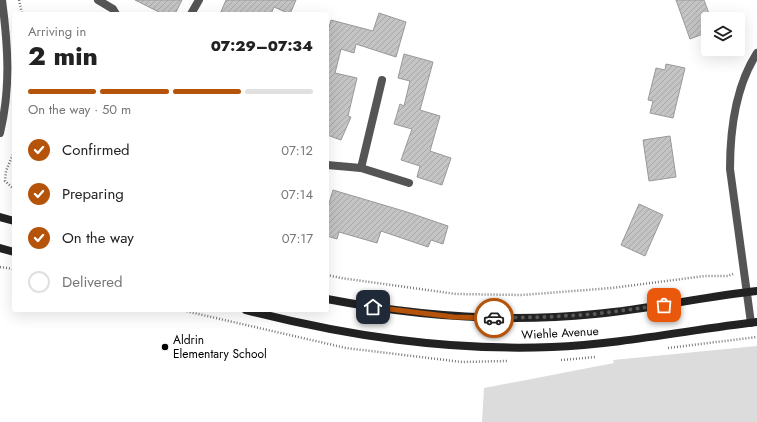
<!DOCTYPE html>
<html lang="en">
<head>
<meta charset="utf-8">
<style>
  :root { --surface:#fff; --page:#f6f6f6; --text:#222; --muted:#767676; --line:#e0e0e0; --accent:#b45309 }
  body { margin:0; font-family:Jost,sans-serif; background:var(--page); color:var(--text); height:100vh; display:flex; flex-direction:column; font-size:15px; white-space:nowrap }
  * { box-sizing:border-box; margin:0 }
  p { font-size:13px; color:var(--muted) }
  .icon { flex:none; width:22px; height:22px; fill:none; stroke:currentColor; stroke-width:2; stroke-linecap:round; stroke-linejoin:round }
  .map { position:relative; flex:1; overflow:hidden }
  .side { position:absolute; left:12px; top:12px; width:317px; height:300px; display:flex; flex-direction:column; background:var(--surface); border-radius:4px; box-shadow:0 4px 16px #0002 }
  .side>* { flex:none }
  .buttons { position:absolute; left:701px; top:12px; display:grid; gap:8px }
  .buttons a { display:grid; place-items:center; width:44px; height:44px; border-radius:4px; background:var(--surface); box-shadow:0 4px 16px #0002; font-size:20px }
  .pin { position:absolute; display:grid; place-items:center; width:34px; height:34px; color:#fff; margin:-17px; border-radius:8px; box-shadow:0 2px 6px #0006 }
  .courier { position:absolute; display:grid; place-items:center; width:40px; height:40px; margin:-20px; border:3px solid #b45309; border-radius:50%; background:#fff; color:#222; box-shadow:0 1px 5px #0007 }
  .head em { font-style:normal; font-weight:800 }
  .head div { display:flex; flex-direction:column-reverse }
  .head { display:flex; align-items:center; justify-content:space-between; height:68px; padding:0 16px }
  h1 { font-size:26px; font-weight:800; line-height:30px }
  .bar { display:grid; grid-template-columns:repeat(4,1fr); gap:6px 4px; align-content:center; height:48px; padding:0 16px }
  .bar i { height:5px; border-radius:3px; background:var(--line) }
  .bar .on { background:var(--accent) }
  .bar p { grid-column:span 4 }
  ol { padding:0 16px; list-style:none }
  li { display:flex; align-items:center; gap:12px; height:44px }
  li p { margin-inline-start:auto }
  li .icon { padding:4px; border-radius:50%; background:var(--accent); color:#fff; stroke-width:4 }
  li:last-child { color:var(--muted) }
  li i { width:22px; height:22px; border:2px solid var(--line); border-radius:50% }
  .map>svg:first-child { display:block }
  .green { fill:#dcdcdc }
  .building { fill:url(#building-hatch); stroke:#999 }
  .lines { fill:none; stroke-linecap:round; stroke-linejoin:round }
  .path { stroke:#777; stroke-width:2.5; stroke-dasharray:1 2; stroke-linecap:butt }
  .minor { stroke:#555; stroke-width:8 }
  .secondary { stroke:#222; stroke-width:8 }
  .done { stroke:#595959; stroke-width:4; stroke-dasharray:0 7.2 }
  .route { stroke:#b45309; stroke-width:5 }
  .poi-dot { fill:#000; stroke:#fff; stroke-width:1.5 }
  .labels { text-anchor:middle; stroke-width:3; stroke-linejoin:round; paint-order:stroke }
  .street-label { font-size:12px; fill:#000; stroke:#fff }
  .poi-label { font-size:12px; fill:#000; stroke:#fff; text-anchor:start }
</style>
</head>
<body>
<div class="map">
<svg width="757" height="422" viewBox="0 0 757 422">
  <defs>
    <pattern id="building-hatch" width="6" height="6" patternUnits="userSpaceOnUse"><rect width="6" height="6" fill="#c4c4c4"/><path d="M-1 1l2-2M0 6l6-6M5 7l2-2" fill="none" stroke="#a7a7a7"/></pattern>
  </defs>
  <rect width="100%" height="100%" fill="#fff"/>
  <polygon class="green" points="757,346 757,422 482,422 484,388 614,363 613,360"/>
  <g class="building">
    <polygon points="135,0 182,0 175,14 163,14"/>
    <polygon points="226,0 296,0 290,14 274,7 271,14 220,14"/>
    <polygon points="676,0 704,0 711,19 708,19 708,32 690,39"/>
    <polygon points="379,13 406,22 396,57 356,44 354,53 341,49 335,73 357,78 348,116 351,117 341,140 327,135 327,35 331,20 373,31"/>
    <polygon points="404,54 433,62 420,110 440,116 430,151 451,158 442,185 417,177 420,166 401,160 412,129 394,124 400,104 404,106 410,81 398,78"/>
    <polygon points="666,64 685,68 673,118 650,113 653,101 648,100 656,68 665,70"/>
    <polygon points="670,136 676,177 649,181 643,140"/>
    <polygon points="333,190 407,212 448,226 443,244 431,240 428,247 381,231 377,243 339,232 337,239 327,236 327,210"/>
    <polygon points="639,204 663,215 645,256 621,245"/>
  </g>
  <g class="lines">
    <g class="path">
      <polyline points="19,0 22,14"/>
      <polyline points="14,152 6,171 5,181 14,189"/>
      <polyline points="0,267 14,269"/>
      <polyline points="327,275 341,278 456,294 522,295 612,288 705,276 728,276 733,274"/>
      <polyline points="181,310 346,348 462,362 508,361"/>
      <polyline points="668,348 757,337"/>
      <polyline points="561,360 596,357"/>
    </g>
    <g class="minor">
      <polyline points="98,0 113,9 116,14"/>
      <polyline points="191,14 199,0"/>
      <path d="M0,133C11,88 8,45 2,0"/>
      <polyline points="327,165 361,168 409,183"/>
      <polyline points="361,168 382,80"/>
      <path d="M751,323L730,169C730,129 735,87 757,53"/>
    </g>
    <g class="secondary">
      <polyline points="0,217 14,221"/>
      <polyline points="0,248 14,252"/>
      <path d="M327,299C415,316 505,323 595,314C649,309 703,297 757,291"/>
      <path d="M246,310C348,336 447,351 552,347C621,344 689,330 757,322"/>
    </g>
  </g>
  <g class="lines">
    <polyline class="done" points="494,318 548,317 595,314 664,305"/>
    <polyline class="route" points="373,307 454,317 494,318"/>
  </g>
  <circle class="poi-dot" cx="165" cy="347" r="4"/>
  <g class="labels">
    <g class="street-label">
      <text transform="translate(560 333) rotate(-3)" y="4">Wiehle Avenue</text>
    </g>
    <g class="poi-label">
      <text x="173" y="344">Aldrin<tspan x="173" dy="14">Elementary School</tspan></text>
    </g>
  </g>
</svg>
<div class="buttons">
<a><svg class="icon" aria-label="layers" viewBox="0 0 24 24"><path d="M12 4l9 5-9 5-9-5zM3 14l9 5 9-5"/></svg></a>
</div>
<div class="pin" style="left:664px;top:305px;background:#ea580c"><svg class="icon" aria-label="bag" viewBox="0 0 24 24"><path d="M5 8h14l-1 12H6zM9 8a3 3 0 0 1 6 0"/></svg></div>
<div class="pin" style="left:373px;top:307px;background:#1f2937"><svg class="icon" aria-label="home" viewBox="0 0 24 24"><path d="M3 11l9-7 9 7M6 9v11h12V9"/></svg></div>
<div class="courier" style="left:494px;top:318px"><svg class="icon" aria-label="car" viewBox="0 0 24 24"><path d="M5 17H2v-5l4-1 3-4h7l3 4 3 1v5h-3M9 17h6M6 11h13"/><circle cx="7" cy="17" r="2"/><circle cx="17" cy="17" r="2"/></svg></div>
<section class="side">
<div class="head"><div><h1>2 min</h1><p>Arriving in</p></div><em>07:29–07:34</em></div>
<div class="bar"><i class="on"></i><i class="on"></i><i class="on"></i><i></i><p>On the way · 50 m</p></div>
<ol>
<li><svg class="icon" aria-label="check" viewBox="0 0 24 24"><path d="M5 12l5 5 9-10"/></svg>Confirmed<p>07:12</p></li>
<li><svg class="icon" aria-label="check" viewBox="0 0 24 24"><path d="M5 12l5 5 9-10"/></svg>Preparing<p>07:14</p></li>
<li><svg class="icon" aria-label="check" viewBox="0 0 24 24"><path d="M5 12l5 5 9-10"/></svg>On the way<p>07:17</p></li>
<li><i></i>Delivered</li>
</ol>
</section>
</div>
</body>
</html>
